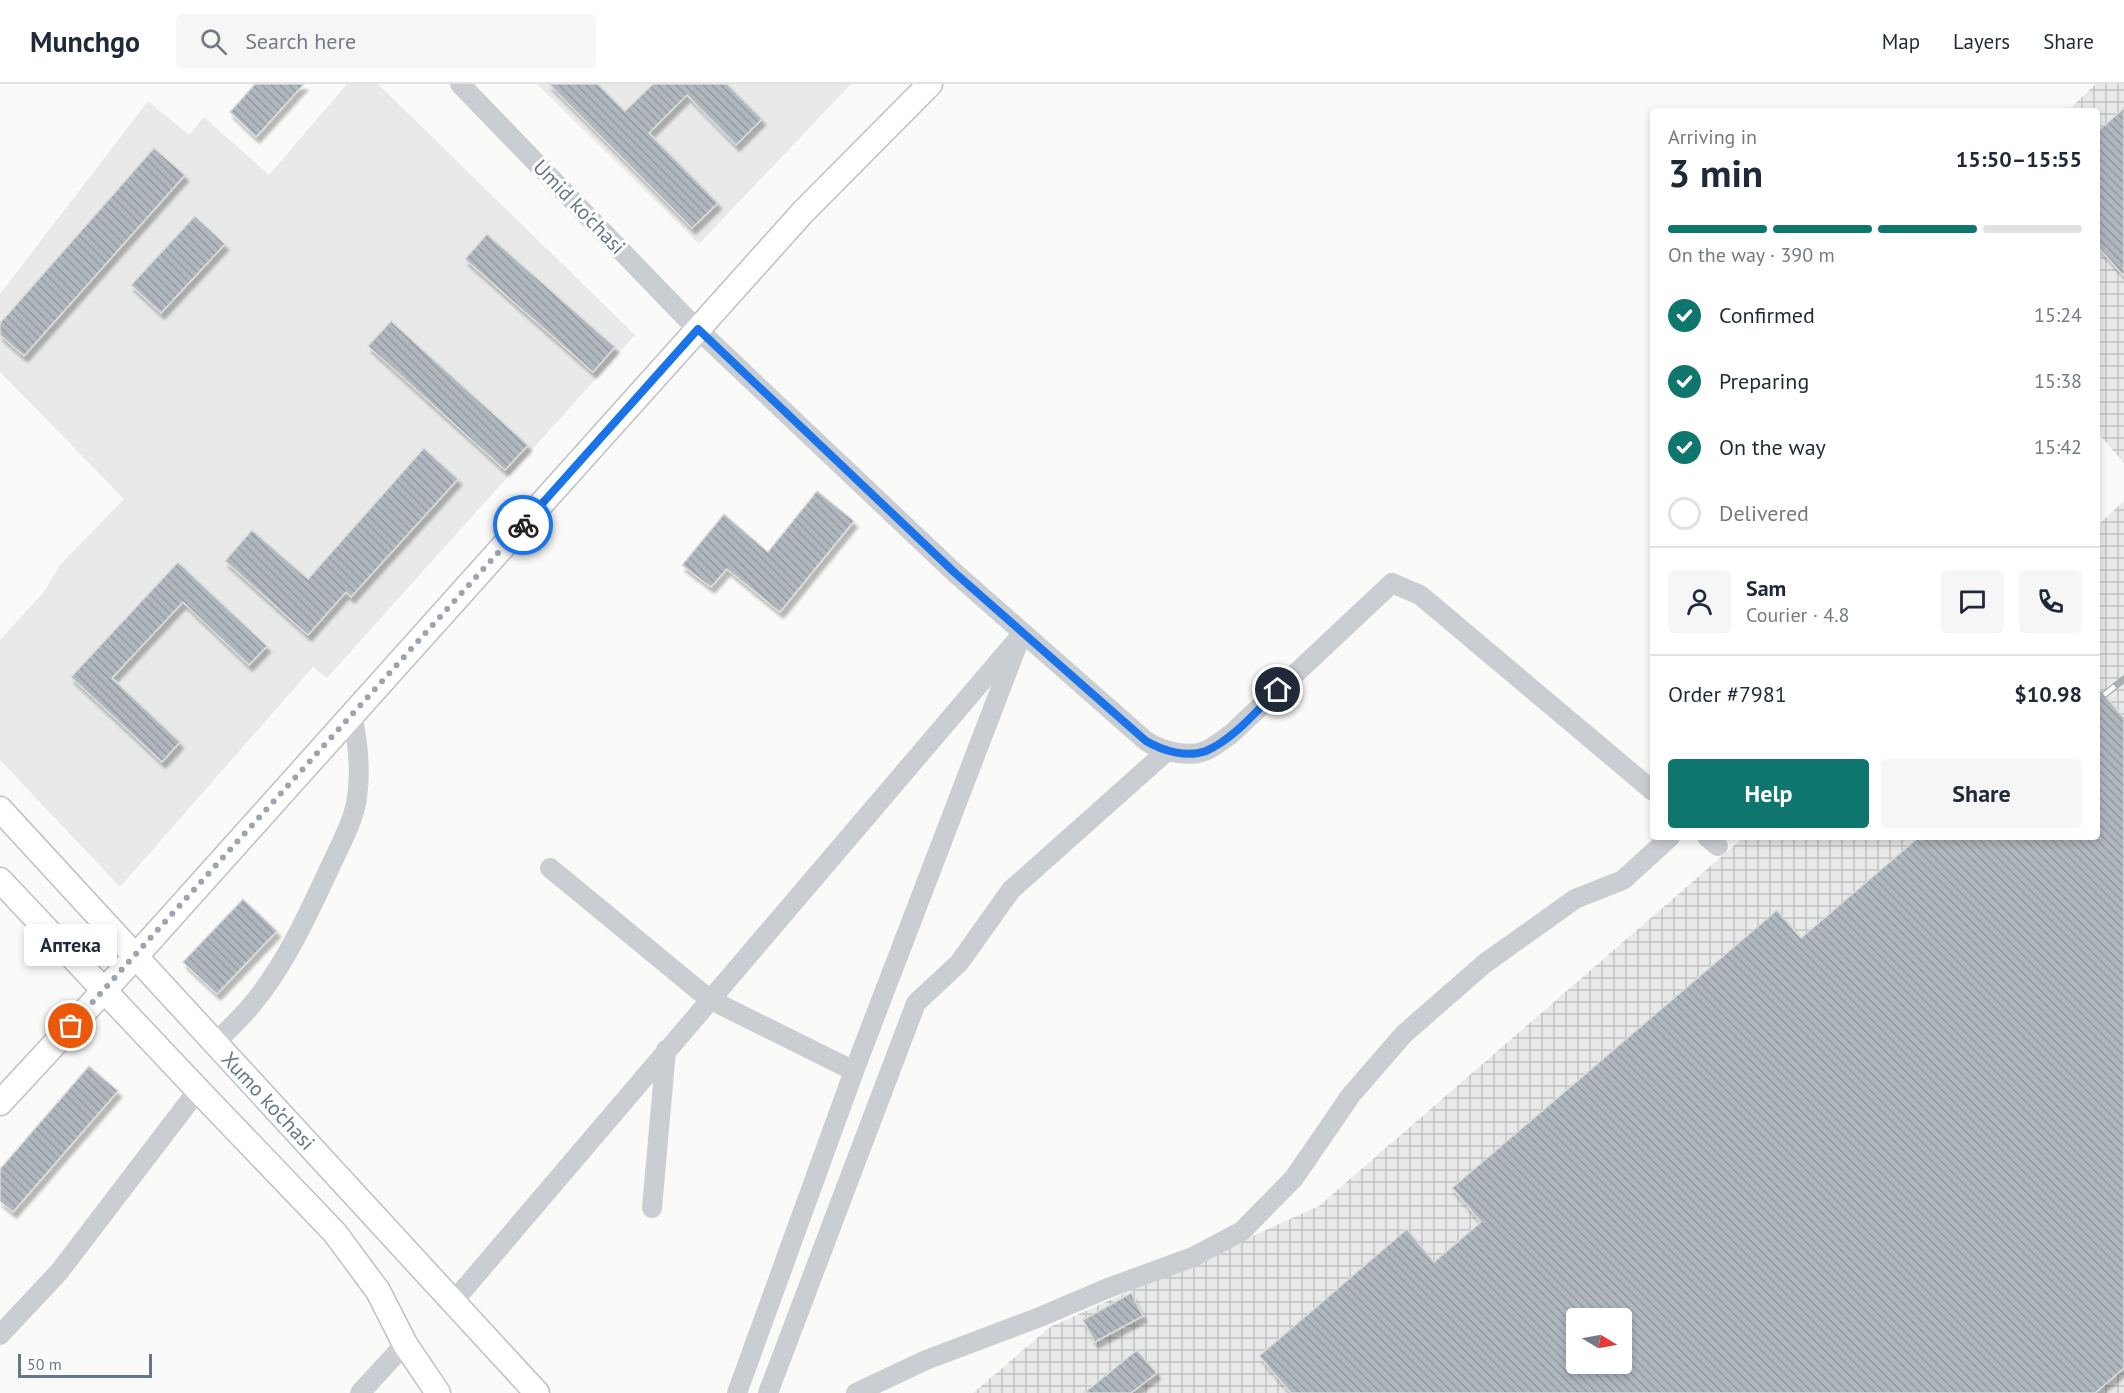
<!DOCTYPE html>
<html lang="en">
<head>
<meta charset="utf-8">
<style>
  :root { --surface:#fff; --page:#f6f6f7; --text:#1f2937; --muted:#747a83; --line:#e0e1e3; --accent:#0f766e }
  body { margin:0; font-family:"PT Sans",sans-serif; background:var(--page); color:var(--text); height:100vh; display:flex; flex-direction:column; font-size:22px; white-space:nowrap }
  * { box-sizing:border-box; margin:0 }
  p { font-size:20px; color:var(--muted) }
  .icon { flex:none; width:33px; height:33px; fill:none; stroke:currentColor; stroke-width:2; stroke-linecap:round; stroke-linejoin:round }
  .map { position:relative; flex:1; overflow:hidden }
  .drawer { position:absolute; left:1650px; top:24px; width:450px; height:732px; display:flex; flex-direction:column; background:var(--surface); border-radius:6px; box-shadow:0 3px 9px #0003 }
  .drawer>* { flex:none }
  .needle { width:39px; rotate:100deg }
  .controls { position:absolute; left:1566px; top:1224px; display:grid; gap:12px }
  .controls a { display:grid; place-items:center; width:66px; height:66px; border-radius:6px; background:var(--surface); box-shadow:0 3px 9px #0003; font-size:30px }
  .scale { position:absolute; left:18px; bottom:15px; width:134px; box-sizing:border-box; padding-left:6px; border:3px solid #67778b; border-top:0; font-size:16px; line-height:21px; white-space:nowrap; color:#67778b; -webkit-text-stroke:4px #fff; paint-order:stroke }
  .pin { position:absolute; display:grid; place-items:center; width:51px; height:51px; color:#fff; margin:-26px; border:3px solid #fff; border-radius:50%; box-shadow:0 2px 6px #0007 }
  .courier { position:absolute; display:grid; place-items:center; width:60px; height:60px; margin:-30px; border:4px solid #1a73e8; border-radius:50%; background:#fff; color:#222; box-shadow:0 2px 8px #0007 }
  .bubble { position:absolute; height:42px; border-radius:6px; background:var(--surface); box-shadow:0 3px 9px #0003; font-size:20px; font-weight:700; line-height:42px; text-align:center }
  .overview em { font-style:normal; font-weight:700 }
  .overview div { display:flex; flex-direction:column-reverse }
  .overview { display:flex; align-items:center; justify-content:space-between; height:102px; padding:0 18px }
  h1 { font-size:39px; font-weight:700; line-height:45px }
  .bar { display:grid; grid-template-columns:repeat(4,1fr); gap:9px 6px; align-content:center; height:72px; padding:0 18px }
  .bar i { height:8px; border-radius:4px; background:var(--line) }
  .bar .current { background:var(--accent) }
  .bar p { grid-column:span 4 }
  .line { display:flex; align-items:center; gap:15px; padding:0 18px; border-top:2px solid var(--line) }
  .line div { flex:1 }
  .round { display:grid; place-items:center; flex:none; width:63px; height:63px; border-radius:6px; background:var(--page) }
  ol { padding:0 18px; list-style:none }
  li { display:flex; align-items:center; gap:18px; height:66px }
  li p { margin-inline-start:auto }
  li .icon { padding:6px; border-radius:50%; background:var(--accent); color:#fff; stroke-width:4 }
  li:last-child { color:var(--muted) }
  li i { width:33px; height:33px; border:3px solid var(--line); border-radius:50% }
  .button { display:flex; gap:12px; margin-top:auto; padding:12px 18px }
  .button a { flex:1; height:69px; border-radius:6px; background:var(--accent); color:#fff; font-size:24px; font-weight:700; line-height:69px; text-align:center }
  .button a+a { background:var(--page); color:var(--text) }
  header { display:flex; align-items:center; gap:36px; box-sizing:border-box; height:84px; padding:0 30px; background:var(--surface); border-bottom:2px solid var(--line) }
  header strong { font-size:28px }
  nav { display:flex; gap:33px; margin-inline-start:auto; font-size:21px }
  .search { width:420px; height:54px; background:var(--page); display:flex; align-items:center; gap:15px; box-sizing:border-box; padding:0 21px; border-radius:6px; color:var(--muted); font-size:22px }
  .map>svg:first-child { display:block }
  .built { fill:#e8e9e9 }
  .industrial { fill:url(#industrial-grid); fill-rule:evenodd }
  .building { fill:url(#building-back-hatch); stroke:#dcdcda; stroke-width:1.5; fill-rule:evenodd; filter:url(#shadow) }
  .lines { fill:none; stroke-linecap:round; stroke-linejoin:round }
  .major-casing { stroke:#bdc0c5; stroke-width:27 }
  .minor { stroke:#cacdd1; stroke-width:20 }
  .major { stroke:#fff; stroke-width:24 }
  .rail-casing { stroke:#aaafb6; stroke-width:7 }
  .rail { stroke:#fff; stroke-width:4.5; stroke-dasharray:14; stroke-linecap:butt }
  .done { stroke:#9aa5b1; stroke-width:6; stroke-dasharray:0 10.8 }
  .route { stroke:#1a73e8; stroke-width:8 }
  .labels { text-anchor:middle; stroke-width:6; stroke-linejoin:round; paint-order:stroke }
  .street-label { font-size:21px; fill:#67778b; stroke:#fff }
</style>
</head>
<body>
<header>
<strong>Munchgo</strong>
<div class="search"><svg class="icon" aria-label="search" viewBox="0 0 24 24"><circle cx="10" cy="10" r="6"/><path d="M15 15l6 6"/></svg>Search here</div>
<nav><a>Map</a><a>Layers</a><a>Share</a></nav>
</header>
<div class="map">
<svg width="2124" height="1309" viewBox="0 0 2124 1309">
  <defs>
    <pattern id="industrial-grid" width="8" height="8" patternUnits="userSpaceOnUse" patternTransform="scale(1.5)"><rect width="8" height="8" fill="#e8e9e9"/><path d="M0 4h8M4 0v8" fill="none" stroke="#c0c2c3"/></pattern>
    <pattern id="building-back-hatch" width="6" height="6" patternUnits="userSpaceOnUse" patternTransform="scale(1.5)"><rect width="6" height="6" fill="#b0b7bf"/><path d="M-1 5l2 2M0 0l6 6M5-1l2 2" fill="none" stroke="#939aa1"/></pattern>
    <filter id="shadow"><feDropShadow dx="3.5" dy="6" stdDeviation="1.5" flood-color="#0004"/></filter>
  </defs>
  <rect width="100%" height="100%" fill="#fafaf8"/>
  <g class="built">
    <polygon points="347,0 378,0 635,251 327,594 313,583 120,803 0,676 0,556 43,509 60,481 124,415 0,288 0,210 148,17 189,51 204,33 269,91"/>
    <polygon points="537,0 851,0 699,160"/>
  </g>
  <g class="industrial">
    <polygon points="2096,0 2124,0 2124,379 2097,348 2097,27 2067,27"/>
    <path d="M2124,417V1309H973L1050,1243L1319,1122L1744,753H2097V442ZM1576,1234H1622V1280H1576Z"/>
  </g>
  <g class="building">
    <polygon points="255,0 304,0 256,53 230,28"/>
    <polygon points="549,0 598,0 625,27 653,0 727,0 762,35 736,61 687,11 649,49 718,119 692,144"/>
    <polygon points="2124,24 2124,192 2097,162 2097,48"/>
    <polygon points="154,64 185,91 24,272 0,251 0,239"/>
    <polygon points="195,132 225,160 161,229 131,201"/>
    <polygon points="487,150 615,263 593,288 465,175"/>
    <polygon points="391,237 528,361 505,386 368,262"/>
    <polygon points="424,364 458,395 351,513 346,508 308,551 225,477 252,446 308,495"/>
    <polygon points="817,407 854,437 780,528 727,485 711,503 682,481 724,430 768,468"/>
    <polygon points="178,478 267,562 249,581 183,518 112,594 180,658 162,678 71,593"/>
    <path d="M2097,602L2124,634V1284L2095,1309H1291L1259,1272L1407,1145L1434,1178L1481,1138L1452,1104L1777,826L1801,854L1919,753H2097ZM1576,1234H1622V1280H1576Z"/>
    <polygon points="243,815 277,847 217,910 183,878"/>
    <polygon points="89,982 118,1007 13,1128 0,1117 0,1085"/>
    <polygon points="1131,1209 1143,1232 1095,1258 1083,1236"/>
    <polygon points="1137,1266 1157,1289 1131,1309 1084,1309"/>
  </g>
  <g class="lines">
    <g class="major-casing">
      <g id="major">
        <polyline points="0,725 537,1309"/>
        <polyline points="0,796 198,1006 335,1149 378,1207 405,1260 438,1309"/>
        <polyline points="0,1019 136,872 803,128 930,0"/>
      </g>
    </g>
    <g class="minor">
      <path d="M460,0L690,238L955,489L1146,657C1162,667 1187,674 1205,667C1214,663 1222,656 1230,651L1392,499L1420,511L1653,707"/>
      <polyline points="1707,753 1718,762"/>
      <polyline points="550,784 709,915 854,987"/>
      <path d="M215,959C227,947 239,936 250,923C285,882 308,830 331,781C341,759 354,737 357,713C361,686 358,658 352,631"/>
      <polyline points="652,1124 666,966"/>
      <polyline points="453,1218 1023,549"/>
      <polyline points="0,1251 59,1188 198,1006"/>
      <polyline points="360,1309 405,1260"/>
      <polyline points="737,1309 854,987 1017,562"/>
      <polyline points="768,1309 916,919 959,879 1011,806 1167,667"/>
      <polyline points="856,1309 926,1276 1040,1233 1108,1204 1193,1173 1242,1147 1294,1094 1351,1011 1404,950 1484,880 1575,815 1623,796 1670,753"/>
    </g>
    <use href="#major" class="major"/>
    <g class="rail-casing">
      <polyline id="rail" points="2104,611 2124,595"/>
    </g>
    <use href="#rail" class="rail"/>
  </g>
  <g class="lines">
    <polyline class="done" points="71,942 523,441"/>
    <path class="route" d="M523,441L698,245L955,489L1146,657C1163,667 1187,674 1206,667C1234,655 1257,626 1278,606"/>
  </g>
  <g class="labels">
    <g class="street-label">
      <text transform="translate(579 123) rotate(46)" y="7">Umid ko'chasi</text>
      <text transform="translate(268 1017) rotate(47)" y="7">Xumo ko’chasi</text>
    </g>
  </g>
</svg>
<div class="controls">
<a><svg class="needle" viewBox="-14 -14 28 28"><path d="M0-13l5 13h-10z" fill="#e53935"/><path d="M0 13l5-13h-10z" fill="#747a83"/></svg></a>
</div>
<div class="scale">50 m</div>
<div class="pin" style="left:71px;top:942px;background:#ea580c"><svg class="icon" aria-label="bag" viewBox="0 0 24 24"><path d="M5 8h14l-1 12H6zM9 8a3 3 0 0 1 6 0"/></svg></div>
<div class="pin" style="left:1278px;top:606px;background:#1f2937"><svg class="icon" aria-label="home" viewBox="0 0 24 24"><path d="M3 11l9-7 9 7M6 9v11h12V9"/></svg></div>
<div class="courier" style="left:523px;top:441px"><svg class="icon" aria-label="bike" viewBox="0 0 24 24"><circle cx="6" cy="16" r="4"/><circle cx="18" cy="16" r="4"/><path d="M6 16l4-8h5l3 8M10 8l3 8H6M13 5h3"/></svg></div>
<div class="bubble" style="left:24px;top:840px;width:93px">Аптека</div>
<section class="drawer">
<div class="overview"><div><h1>3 min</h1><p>Arriving in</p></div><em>15:50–15:55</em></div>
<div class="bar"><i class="current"></i><i class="current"></i><i class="current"></i><i></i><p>On the way · 390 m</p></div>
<ol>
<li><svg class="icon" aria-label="check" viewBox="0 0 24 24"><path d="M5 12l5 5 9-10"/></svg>Confirmed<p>15:24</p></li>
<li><svg class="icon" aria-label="check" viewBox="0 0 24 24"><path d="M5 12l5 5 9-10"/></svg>Preparing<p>15:38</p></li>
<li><svg class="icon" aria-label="check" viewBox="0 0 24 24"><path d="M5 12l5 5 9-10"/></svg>On the way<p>15:42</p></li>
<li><i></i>Delivered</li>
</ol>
<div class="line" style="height:108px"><a class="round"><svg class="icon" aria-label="person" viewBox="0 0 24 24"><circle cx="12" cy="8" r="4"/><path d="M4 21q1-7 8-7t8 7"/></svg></a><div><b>Sam</b><p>Courier · 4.8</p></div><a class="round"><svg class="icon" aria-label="chat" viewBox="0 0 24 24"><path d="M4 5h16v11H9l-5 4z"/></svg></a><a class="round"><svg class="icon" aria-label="phone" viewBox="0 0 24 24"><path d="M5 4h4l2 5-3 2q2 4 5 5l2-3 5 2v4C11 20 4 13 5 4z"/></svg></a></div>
<div class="line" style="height:78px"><div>Order #7981</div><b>$10.98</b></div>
<div class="button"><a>Help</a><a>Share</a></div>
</section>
</div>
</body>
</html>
